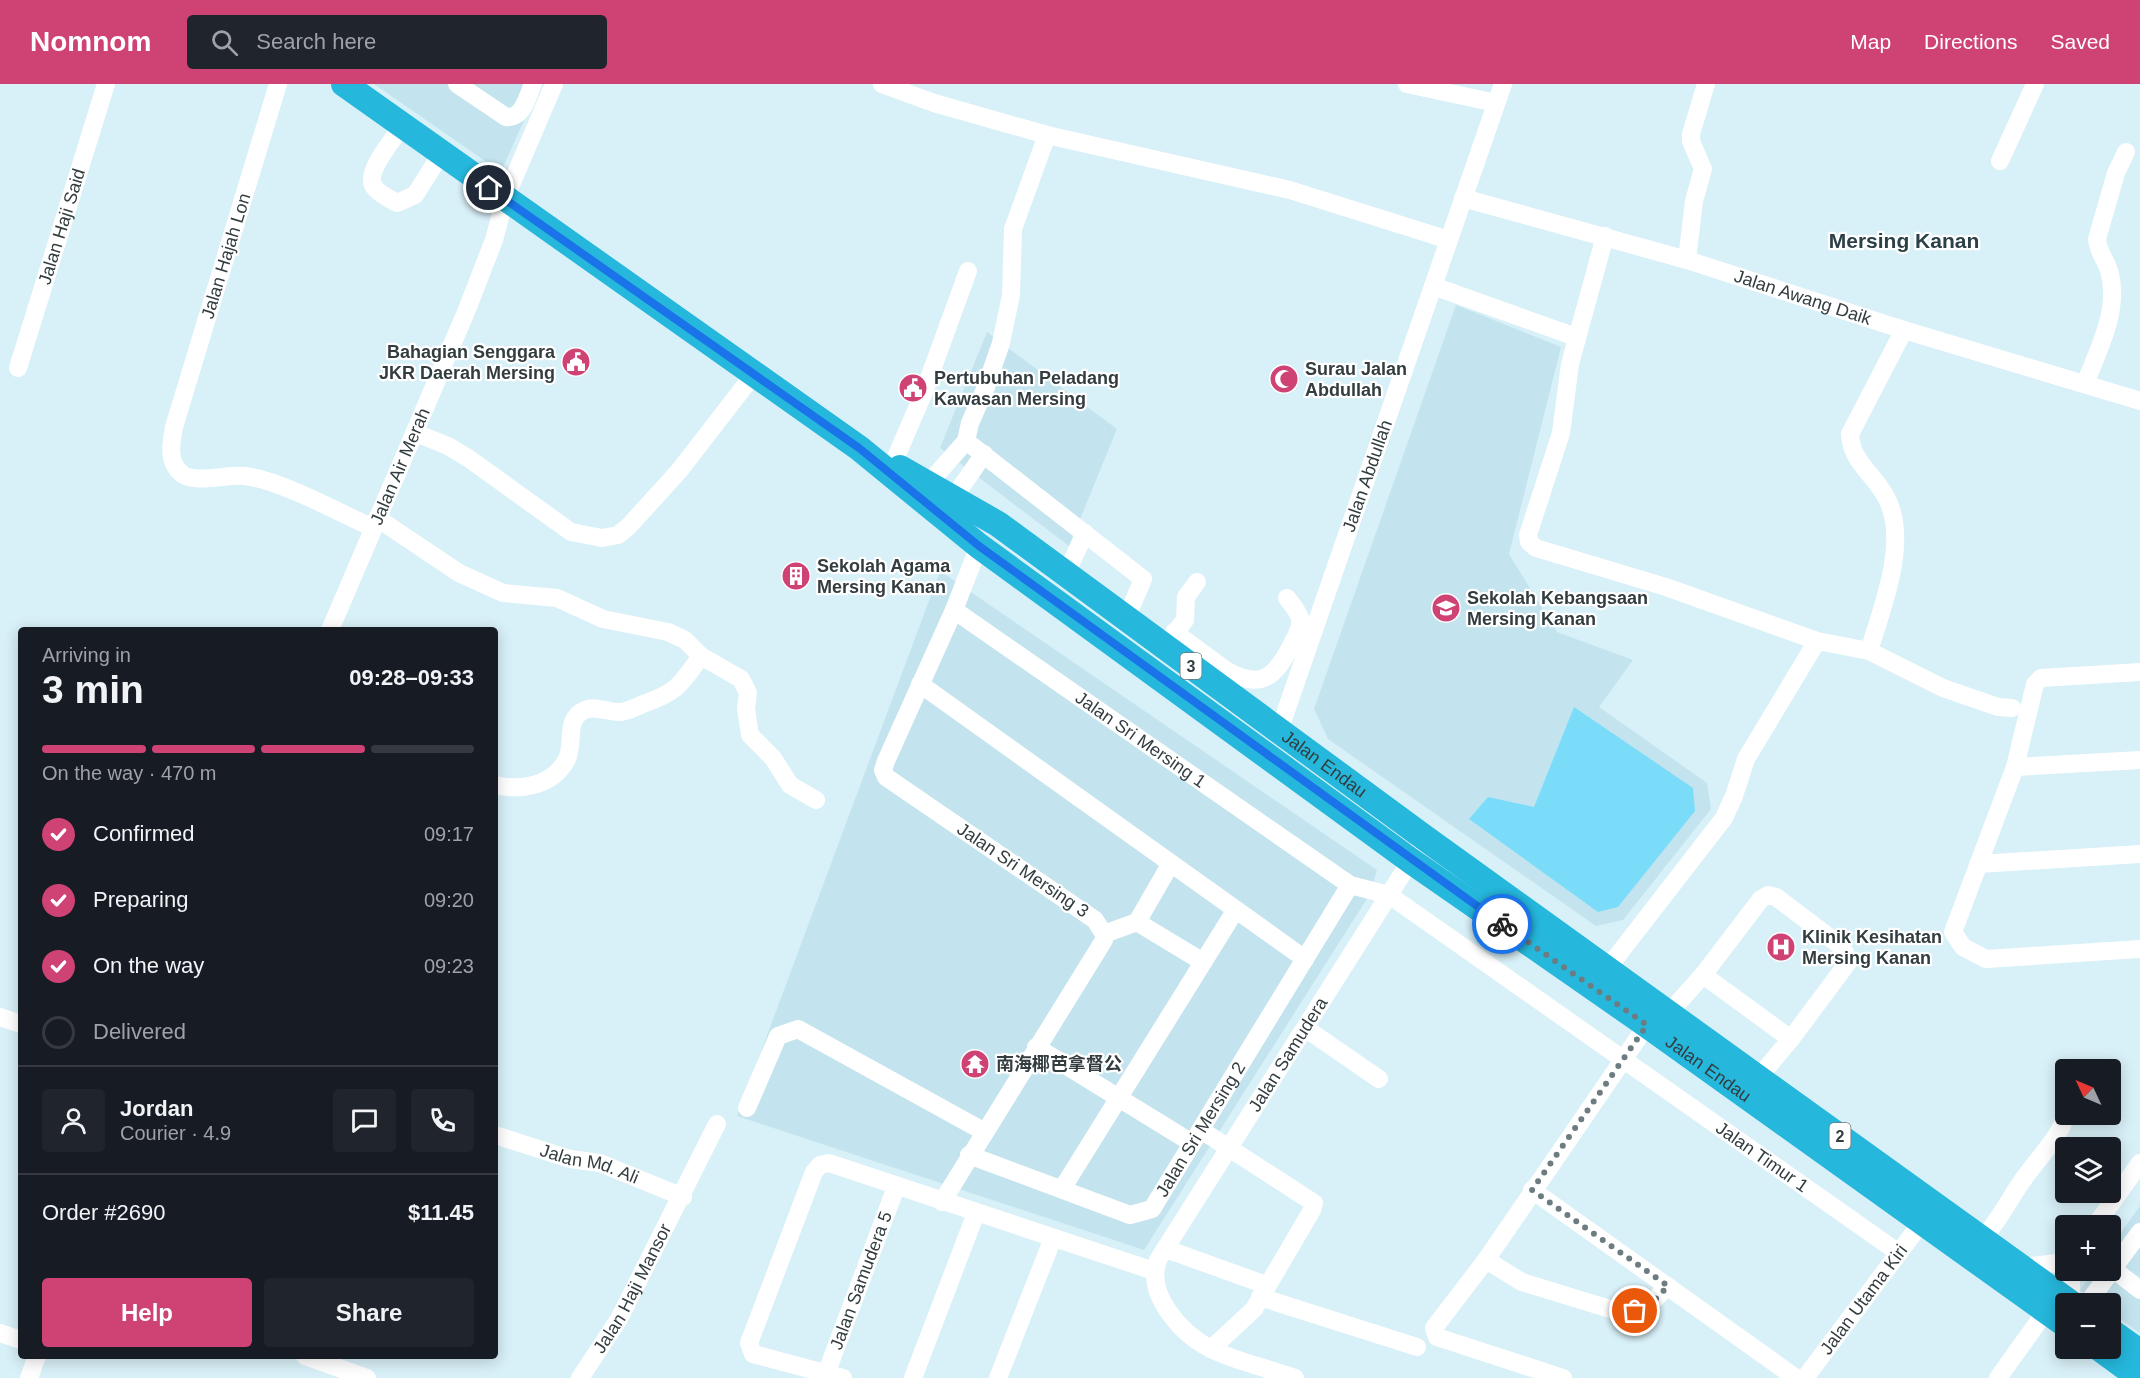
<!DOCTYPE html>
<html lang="en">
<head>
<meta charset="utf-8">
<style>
  :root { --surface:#171b24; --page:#20242c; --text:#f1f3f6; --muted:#9ea1a6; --line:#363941; --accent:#cf4274 }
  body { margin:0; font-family:Arial,"Noto Sans SC",sans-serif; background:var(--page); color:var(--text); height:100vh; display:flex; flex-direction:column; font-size:22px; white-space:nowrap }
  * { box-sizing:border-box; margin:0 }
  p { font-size:20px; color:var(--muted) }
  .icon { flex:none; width:33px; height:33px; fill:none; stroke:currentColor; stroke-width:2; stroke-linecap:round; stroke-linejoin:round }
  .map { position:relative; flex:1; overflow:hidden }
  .panel { position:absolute; left:18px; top:543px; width:480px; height:732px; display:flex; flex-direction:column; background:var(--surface); border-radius:6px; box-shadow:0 3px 15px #0003 }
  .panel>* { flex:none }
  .needle { width:39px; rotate:314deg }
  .buttons { position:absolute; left:2055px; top:975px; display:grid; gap:12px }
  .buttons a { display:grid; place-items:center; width:66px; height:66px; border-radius:6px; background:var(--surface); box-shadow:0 3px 15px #0003; font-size:30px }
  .pin { position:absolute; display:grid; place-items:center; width:51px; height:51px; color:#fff; margin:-26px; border:3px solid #fff; border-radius:50%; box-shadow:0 2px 6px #0007 }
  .courier { position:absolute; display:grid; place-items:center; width:60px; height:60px; margin:-30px; border:4px solid #1a73e8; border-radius:50%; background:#fff; color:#222; box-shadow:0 2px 8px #0007 }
  .head em { font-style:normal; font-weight:700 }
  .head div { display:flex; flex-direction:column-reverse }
  .head { display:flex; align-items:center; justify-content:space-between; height:102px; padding:0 24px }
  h1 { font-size:39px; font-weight:700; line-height:45px }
  .bar { display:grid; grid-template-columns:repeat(4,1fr); gap:9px 6px; align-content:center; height:72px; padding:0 24px }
  .bar i { height:8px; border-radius:4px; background:var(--line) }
  .bar .active { background:var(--accent) }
  .bar p { grid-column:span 4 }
  .line { display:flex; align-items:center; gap:15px; padding:0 24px; border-top:2px solid var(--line) }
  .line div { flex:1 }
  .round { display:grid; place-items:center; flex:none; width:63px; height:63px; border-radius:6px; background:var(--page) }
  ol { padding:0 24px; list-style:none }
  li { display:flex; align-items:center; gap:18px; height:66px }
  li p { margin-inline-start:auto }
  li .icon { padding:6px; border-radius:50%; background:var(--accent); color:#fff; stroke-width:4 }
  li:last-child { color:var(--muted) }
  li i { width:33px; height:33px; border:3px solid var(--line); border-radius:50% }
  .action { display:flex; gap:12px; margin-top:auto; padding:12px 24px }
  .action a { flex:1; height:69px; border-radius:6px; background:var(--accent); color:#fff; font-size:24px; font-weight:700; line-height:69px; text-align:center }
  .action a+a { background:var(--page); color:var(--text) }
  header { display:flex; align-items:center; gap:36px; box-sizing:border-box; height:84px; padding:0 30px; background:var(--accent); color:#fff }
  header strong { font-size:28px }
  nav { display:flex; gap:33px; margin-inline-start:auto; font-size:21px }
  .search { width:420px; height:54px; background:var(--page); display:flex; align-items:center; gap:15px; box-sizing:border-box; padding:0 21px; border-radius:6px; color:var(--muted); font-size:22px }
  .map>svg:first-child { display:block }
  .built { fill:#c3e4ee }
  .green { fill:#7bdcf9 }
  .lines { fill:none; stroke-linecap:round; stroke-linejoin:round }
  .minor { stroke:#fff; stroke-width:18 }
  .highway { stroke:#25b7dc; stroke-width:26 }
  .done { stroke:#6d7c80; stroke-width:6; stroke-dasharray:0 10.8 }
  .route { stroke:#1a73e8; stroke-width:8 }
  .labels { text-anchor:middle; stroke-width:4.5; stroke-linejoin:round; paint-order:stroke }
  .shield { fill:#fff; stroke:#707779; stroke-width:1.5 }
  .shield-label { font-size:16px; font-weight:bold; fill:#333d40 }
  .street-label { font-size:18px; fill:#333d40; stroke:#fff }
  .poi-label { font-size:18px; font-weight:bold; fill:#333d40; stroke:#fff; text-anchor:start }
  .quarter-label { font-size:21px; font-weight:bold; fill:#2c4047; stroke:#fff }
</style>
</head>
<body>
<header>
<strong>Nomnom</strong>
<div class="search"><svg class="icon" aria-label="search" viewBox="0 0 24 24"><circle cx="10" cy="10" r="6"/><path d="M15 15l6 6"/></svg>Search here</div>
<nav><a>Map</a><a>Directions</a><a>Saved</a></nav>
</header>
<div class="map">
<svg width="2140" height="1294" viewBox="0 0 2140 1294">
  <rect width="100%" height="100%" fill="#d8f0f8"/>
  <g class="built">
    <polygon points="374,0 540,0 501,88"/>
    <polygon points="1456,221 1561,263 1509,470 1557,548 1633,576 1599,623 1707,699 1711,725 1623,836 1596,842 1328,655 1314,625"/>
    <polygon points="987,248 1117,345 1069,462 940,364"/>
    <polygon points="940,487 1377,786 1370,810 1144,1166 737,1032"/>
    <polygon points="2140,1122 2140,1249 2111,1228 2110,1220 2098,1219 2080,1206 2094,1187 2110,1186 2111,1163"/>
  </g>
  <polygon class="green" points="1574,623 1693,704 1695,727 1618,823 1598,828 1469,735 1488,713 1534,723"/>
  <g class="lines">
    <g class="minor">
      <path d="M278,0L174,343C171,360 167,378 182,390C196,400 227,390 245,392C280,396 340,429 373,444"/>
      <path d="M457,0L506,33C523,35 527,13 533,0"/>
      <polyline points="882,0 934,19 1047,51 1290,106 1449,156"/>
      <polyline points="1407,0 1496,19"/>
      <path d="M403,41C394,55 364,88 374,103C379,110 390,115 397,119L415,111L441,70"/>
      <polyline points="2000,77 2035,0"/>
      <path id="s1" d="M1463,114L1687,176L1904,246L2140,317"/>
      <polyline points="1605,152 1570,280 1561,349 1528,451 1529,458 1536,464 1666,503 1817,557 1869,567 1943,604 1998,623 2012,624"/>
      <polyline points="1687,176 1694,117 1703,85 1691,57 1691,50 1706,0"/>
      <polyline points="1433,202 1576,253"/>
      <path id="s2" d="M18,284L106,0"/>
      <path d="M2085,300C2098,266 2119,228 2110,190C2107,177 2098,169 2097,155L2116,89L2126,68"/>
      <polyline points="416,349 448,362 468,374 571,448 602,454 618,451 629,442 679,387 754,290"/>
      <polyline points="966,357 1143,495 1126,535"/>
      <polyline points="893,380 924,308 968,187"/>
      <polyline points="929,399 966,357 970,339 986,303 1001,259 1011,211 1013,145 1047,51"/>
      <polyline points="952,424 954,413 984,370"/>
      <polyline points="377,434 459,489 503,509 557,514 603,535 668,548 685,556 701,572 741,595 748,609 746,625 750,651 773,674 790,701 816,716"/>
      <path id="s3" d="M979,462L954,526L1350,801L1389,811L1899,1169"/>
      <polyline points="1066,490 1085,449"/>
      <path id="s4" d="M330,546L466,228L494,156L505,115L554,0"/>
      <polyline points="1174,548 1227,587"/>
      <polyline points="1164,562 1185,536 1186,513 1197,498"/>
      <path d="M1869,567C1882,524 1908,460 1888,417C1877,392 1851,379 1850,350L1904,246"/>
      <polyline points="2140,588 2041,594 2035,600 2015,683 1953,848 1963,863 1986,875 2140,865"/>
      <polyline points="920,600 1305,875"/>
      <path d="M1217,601L1227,587C1262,606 1275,593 1292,560C1296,552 1302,544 1300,534C1297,526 1292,520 1287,514"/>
      <path id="s5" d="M1279,647L1503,0"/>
      <polyline points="2015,683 2140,676"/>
      <path d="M495,701C521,707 553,702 567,675C575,658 564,635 585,626C596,621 610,629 621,628C629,627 636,623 643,620C678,608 680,601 701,572"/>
      <polyline points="1978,780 2140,770"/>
      <polyline points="1170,781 1137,838 1203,878"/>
      <polyline points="1104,850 1137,838"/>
      <polyline points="1607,885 1724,734 1734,712 1746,675 1817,557"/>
      <polyline points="1703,891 1791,955"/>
      <polyline points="1668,930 1703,891 1761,815 1768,811 1776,813 1842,863 1849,877 1791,955 1758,994"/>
      <polyline points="0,933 21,940"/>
      <polyline points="1305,944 1379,995"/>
      <polyline points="1036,963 1192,1059"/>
      <polyline points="2097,986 2098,985"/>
      <polyline points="747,1024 778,952 798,945 983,1047"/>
      <polyline points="1201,1046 1314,1119 1312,1126 1254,1225 1211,1265"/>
      <path id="s6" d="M495,1051L570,1075L600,1079L683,1113"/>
      <path id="s7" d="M969,1071L1130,1131L1152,1125L1350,801"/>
      <polyline points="1062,1105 1235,827"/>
      <polyline points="1532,1106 1796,1294"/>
      <polyline points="942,1118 1104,856 1104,850 1095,836 886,693 883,686 886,677 954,526"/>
      <polyline points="2095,1142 2140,1079"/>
      <path d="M1982,1155C2000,1136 2010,1113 2025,1093C2040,1072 2058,1055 2067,1030"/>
      <polyline points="1166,1165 1266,1201"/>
      <polyline points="1486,1176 1522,1198 1623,1229 1651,1219 1668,1202"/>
      <polyline points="2022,1183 2057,1179 2066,1174"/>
      <polyline points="2113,1185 2140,1206"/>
      <polyline points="1260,1213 1417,1263"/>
      <polyline points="2070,1218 2072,1186"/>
      <polyline points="2087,1220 2140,1148"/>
      <polyline points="0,1249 21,1256"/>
      <polyline points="305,1272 367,1294"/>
      <path id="s8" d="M826,1290L896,1103"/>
      <polyline points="29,1294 37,1272"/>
      <path id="s9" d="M580,1294L619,1235L717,1040"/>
      <polyline points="843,1294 753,1270 749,1259 814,1088 820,1081 829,1079 1154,1187"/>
      <polyline points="913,1294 976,1129"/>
      <polyline points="998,1294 1053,1154"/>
      <path id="s10" d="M1295,1294C1268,1284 1237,1278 1211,1265C1182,1250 1145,1211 1158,1176L1425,754"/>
      <polyline points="1563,1294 1437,1253 1434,1244 1486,1176 1647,941"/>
      <path id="s11" d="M1805,1294L1922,1138"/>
      <polyline points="1998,1294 2046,1227"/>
    </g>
    <g class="highway">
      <path id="s12" d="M344,0L859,364L979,462L1411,777L1647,941L2066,1241"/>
      <path id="s13" d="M900,384L998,440L1425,754L2072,1220"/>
      <polyline points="2110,1247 2140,1268"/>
      <polyline points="2099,1264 2140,1294"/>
    </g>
  </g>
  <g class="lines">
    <polyline class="done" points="1502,840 1647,941 1532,1106 1668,1202 1651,1220 1635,1227"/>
    <polyline class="route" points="489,104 859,364 979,462 1502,840"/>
  </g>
  <defs>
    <g id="civic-disc" transform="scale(1.5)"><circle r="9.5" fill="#cf4274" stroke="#fff"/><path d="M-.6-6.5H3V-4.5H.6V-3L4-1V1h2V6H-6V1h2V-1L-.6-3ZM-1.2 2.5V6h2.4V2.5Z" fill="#fff"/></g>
    <g id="mosque-disc" transform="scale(1.5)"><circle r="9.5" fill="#cf4274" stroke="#fff"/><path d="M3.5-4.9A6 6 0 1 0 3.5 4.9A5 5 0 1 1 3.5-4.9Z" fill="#fff"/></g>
    <g id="building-disc" transform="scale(1.5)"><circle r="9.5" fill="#cf4274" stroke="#fff"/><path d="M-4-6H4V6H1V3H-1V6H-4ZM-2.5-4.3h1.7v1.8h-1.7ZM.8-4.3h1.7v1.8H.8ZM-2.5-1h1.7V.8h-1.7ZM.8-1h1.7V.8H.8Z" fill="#fff"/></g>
    <g id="school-disc" transform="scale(1.5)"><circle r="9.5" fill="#cf4274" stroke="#fff"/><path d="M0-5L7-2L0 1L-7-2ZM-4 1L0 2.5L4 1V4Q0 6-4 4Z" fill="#fff"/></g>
    <g id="hospital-disc" transform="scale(1.5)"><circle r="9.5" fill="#cf4274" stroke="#fff"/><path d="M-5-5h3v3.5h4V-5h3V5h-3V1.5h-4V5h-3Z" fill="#fff"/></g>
    <g id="temple-disc" transform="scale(1.5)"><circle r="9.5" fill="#cf4274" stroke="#fff"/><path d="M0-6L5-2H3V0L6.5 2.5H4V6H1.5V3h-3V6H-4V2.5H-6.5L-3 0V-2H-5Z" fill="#fff"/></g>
  </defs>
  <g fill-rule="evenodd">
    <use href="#civic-disc" x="576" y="278"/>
    <use href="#mosque-disc" x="1284" y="295"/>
    <use href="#civic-disc" x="913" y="304"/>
    <use href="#building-disc" x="796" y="492"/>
    <use href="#school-disc" x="1446" y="524"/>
    <use href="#hospital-disc" x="1781" y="863"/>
    <use href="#temple-disc" x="975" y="980"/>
  </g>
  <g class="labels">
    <g class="shield">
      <rect x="1180.5" y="569" width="21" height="26" rx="4.5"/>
      <rect x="1829.5" y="1039" width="21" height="26" rx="4.5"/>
    </g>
    <g class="shield-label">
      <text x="1191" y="588">3</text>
      <text x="1840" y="1058">2</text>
    </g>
    <g class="street-label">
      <text dy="6" stroke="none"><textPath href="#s2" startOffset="148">Jalan Haji Said</textPath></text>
      <text transform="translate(226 172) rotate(-73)" y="6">Jalan Hajah Lon</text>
      <text dy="6" stroke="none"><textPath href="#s1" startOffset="354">Jalan Awang Daik</textPath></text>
      <text dy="6" stroke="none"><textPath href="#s4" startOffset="178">Jalan Air Merah</textPath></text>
      <text dy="6" stroke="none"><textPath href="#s5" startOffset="270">Jalan Abdullah</textPath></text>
      <text dy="6" stroke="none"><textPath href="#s3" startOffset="296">Jalan Sri Mersing 1</textPath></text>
      <text dy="6" stroke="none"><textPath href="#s13" startOffset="518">Jalan Endau</textPath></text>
      <text transform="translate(1023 786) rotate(34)" y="6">Jalan Sri Mersing 3</text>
      <text dy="6" stroke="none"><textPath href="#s10" startOffset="444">Jalan Samudera</textPath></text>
      <text dy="6" stroke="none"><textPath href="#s12" startOffset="1683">Jalan Endau</textPath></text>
      <text dy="6" stroke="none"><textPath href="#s7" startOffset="288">Jalan Sri Mersing 2</textPath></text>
      <text dy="6" stroke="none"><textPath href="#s3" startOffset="1047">Jalan Timur 1</textPath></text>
      <text dy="6" stroke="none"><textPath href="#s6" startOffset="99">Jalan Md. Ali</textPath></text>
      <text dy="6" stroke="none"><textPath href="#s8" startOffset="100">Jalan Samudera 5</textPath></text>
      <text dy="6" stroke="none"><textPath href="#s9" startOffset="104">Jalan Haji Mansor</textPath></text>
      <text dy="6" stroke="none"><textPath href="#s11" startOffset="98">Jalan Utama Kiri</textPath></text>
    </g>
    <g class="poi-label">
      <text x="555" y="274" text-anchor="end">Bahagian Senggara<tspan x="555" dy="21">JKR Daerah Mersing</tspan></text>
      <text x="1305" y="291">Surau Jalan<tspan x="1305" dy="21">Abdullah</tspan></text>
      <text x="934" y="300">Pertubuhan Peladang<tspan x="934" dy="21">Kawasan Mersing</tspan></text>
      <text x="817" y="488">Sekolah Agama<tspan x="817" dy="21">Mersing Kanan</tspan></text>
      <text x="1467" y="520">Sekolah Kebangsaan<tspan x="1467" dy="21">Mersing Kanan</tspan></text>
      <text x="1802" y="859">Klinik Kesihatan<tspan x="1802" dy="21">Mersing Kanan</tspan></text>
      <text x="996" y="986">南海椰芭拿督公</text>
    </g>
    <g class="quarter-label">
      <text x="1904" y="164">Mersing Kanan</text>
    </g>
  </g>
</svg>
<div class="buttons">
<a><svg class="needle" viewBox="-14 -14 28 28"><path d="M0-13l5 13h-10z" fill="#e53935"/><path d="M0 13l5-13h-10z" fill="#9ea1a6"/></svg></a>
<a><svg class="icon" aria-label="layers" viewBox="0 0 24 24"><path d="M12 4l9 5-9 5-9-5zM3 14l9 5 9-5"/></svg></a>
<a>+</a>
<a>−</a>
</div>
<div class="pin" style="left:1635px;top:1227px;background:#ea580c"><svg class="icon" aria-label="bag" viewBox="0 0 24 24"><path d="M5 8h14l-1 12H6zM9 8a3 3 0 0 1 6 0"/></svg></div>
<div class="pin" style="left:489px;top:104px;background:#1f2937"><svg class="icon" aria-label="home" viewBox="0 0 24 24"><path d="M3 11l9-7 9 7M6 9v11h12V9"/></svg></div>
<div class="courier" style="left:1502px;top:840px"><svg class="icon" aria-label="bike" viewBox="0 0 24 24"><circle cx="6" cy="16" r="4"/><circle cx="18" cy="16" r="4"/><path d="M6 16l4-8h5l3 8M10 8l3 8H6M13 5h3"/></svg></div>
<section class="panel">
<div class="head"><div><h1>3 min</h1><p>Arriving in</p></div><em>09:28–09:33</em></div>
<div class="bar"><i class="active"></i><i class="active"></i><i class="active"></i><i></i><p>On the way · 470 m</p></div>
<ol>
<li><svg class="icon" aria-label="check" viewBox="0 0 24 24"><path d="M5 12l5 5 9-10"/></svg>Confirmed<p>09:17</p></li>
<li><svg class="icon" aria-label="check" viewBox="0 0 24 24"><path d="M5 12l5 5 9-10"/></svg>Preparing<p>09:20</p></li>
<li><svg class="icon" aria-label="check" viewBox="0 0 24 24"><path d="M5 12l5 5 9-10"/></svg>On the way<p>09:23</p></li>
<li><i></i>Delivered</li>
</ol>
<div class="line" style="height:108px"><a class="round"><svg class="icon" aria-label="person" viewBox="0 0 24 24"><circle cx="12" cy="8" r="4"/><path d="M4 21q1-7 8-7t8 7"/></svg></a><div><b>Jordan</b><p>Courier · 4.9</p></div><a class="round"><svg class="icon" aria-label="chat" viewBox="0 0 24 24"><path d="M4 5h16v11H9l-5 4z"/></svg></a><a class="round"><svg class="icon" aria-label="phone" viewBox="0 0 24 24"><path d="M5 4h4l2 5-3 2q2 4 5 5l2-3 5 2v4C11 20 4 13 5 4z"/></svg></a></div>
<div class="line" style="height:78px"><div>Order #2690</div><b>$11.45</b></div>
<div class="action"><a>Help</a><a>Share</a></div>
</section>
</div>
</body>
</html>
